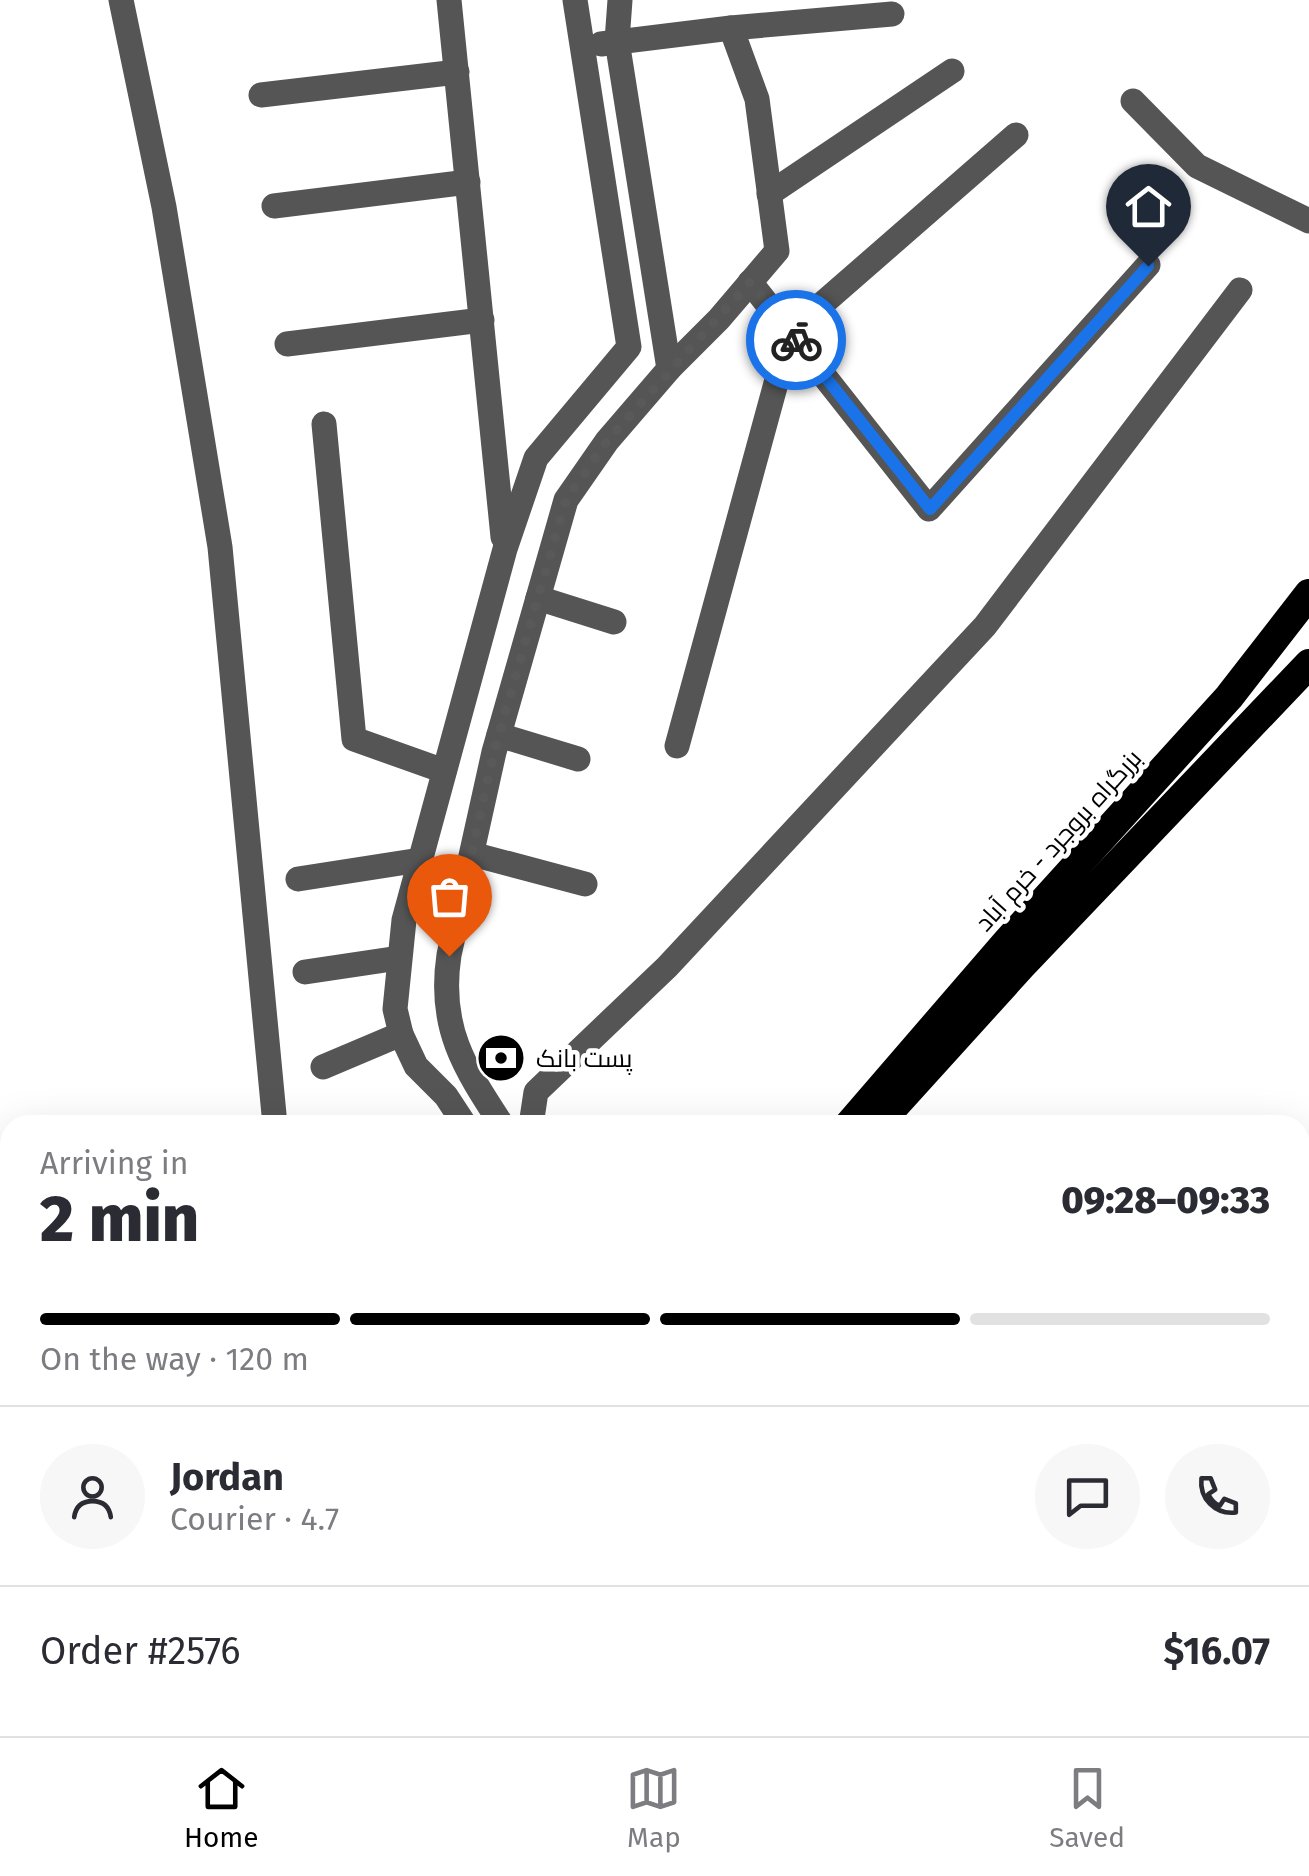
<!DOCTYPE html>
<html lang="en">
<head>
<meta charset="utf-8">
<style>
  :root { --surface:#fff; --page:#f7f7f7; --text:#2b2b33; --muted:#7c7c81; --line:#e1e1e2; --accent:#000 }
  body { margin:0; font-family:"Fira Sans",Cairo,sans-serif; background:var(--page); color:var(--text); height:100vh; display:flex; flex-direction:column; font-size:38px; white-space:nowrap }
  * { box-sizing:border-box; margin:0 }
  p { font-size:32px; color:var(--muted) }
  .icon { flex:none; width:55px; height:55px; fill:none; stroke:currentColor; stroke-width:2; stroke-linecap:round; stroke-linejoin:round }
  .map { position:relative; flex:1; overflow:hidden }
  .side { position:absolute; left:0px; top:1115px; width:1310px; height:622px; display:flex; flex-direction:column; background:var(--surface); border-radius:30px 30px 0 0; box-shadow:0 10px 40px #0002 }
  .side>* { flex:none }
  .pin { position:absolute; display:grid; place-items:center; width:85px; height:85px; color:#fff; margin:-102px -42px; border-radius:50% 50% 50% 0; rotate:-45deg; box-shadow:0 0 10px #0007 }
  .pin .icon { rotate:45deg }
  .courier { position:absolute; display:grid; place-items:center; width:100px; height:100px; margin:-50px; border:8px solid #1a73e8; border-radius:50%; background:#fff; color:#222; box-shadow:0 2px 12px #0007 }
  .summary em { font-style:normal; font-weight:800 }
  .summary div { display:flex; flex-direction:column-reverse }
  .summary { display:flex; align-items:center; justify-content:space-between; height:170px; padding:0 40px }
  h1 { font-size:65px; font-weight:800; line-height:75px }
  .bar { display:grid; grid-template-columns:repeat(4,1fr); gap:15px 10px; align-content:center; height:120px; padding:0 40px }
  .bar i { height:12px; border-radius:8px; background:var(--line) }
  .bar .on { background:var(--accent) }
  .bar p { grid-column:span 4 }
  .line { display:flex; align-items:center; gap:25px; padding:0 40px; border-top:2px solid var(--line) }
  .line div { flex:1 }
  .round { display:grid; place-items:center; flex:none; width:105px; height:105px; border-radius:52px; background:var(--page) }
  .dock { display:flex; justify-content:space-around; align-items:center; height:140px; border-top:2px solid var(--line); background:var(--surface); font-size:28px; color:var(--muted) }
  .dock a { display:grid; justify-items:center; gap:5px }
  .dock .on { color:var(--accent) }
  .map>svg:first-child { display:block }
  .park { fill:url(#park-crowns) }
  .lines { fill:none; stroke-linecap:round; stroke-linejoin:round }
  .minor { stroke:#555; stroke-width:25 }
  .highway { stroke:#000; stroke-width:30 }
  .done { stroke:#595959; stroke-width:10; stroke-dasharray:0 18 }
  .route { stroke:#1a73e8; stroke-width:12 }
  .labels { text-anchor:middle; stroke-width:9; stroke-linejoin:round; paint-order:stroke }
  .street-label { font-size:25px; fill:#000; stroke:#fff }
  .poi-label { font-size:25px; fill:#000; stroke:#fff; text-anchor:start }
</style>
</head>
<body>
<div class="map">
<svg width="1309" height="1736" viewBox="0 0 1309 1736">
  <defs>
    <pattern id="park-crowns" width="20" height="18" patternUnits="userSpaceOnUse" patternTransform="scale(2.5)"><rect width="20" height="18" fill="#dcdcdc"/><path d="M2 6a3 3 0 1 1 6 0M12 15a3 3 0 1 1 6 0" fill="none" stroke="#bbb"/></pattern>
  </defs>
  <rect width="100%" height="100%" fill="#fff"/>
  <polygon class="park" points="0,1587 10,1587 10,1658 0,1662"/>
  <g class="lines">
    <g class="minor">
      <polyline points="121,0 164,207 220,547 275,1125"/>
      <polyline points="449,0 503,537"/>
      <polyline points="731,28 892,14"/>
      <polyline points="601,44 731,28 757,99 777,251 719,319 669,369"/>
      <polyline points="261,95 457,72"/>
      <polyline points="1133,101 1197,166 1309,221"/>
      <polyline points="769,194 952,71"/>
      <polyline points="274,206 468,182"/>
      <polyline points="750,282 929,509 1148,265"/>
      <polyline points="287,344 482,320"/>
      <polyline points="324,424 354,739 444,771"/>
      <polyline points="538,598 614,622"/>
      <polyline points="499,735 578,759"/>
      <polyline points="677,746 790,332 1016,135"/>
      <polyline points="472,854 585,884"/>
      <polyline points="298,879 420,860"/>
      <polyline points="305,972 399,958"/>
      <polyline points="323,1067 401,1034"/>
      <polyline points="465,1125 446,1096 416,1066 401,1034 395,1009 404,920 505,549 536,458 629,347 575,0"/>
      <path d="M502,1125C464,1067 438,1027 449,955L494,752L566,500L607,441L669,369L617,41L620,0"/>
      <polyline points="531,1125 536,1092 667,967 985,626 1240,290"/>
    </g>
    <g class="highway">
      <polyline points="849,1125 1007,942 1229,697 1309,594"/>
      <polyline points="877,1125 1021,966 1309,664"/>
      <polyline points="0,1557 10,1556"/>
      <polyline points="0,1719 10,1715"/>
      <polyline points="53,1736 72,1728"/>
      <polyline points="133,1736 145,1728"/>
    </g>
  </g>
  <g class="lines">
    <polyline class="done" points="449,956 494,752 566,500 607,441 750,282 796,340"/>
    <polyline class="route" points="796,340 930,509 1148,266"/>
  </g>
  <defs>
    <g id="bank-disc" transform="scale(2.5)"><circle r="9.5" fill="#000" stroke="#fff"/><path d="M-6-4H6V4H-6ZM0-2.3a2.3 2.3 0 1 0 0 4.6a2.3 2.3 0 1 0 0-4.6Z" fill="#fff"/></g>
  </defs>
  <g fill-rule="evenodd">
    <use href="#bank-disc" x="501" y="1058"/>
  </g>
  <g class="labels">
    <g class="street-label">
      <text transform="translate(1058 840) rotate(-48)" y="9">بزرگراه بروجرد - خرم آباد</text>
    </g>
    <g class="poi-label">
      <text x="536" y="1067">پست بانک</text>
    </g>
  </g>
</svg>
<div class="pin" style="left:449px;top:956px;background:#ea580c"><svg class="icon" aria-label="bag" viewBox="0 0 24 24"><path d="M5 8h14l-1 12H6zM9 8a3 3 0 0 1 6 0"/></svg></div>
<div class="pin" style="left:1148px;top:266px;background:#1f2937"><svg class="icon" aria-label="home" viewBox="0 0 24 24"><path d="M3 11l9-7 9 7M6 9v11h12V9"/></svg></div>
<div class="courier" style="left:796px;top:340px"><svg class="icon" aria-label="bike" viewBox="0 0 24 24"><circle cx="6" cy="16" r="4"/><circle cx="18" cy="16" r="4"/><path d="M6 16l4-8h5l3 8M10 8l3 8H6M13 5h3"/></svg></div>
<section class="side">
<div class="summary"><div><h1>2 min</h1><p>Arriving in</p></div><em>09:28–09:33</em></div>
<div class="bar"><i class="on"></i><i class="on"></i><i class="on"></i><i></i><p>On the way · 120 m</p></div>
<div class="line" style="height:180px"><a class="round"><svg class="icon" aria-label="person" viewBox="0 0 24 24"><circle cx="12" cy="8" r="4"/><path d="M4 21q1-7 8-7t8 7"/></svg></a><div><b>Jordan</b><p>Courier · 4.7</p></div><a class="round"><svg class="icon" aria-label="chat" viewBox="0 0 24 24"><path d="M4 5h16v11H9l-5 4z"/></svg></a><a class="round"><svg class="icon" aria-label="phone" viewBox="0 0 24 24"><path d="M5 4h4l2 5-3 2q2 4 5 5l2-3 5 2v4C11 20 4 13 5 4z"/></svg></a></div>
<div class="line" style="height:130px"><div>Order #2576</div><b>$16.07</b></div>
</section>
</div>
<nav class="dock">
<a class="on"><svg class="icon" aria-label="home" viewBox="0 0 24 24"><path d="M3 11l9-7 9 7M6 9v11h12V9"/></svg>Home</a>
<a><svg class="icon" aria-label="map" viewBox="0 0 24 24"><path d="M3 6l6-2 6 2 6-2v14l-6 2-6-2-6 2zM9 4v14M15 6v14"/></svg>Map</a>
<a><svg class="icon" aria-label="saved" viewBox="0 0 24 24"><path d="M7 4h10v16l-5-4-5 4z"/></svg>Saved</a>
</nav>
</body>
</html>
